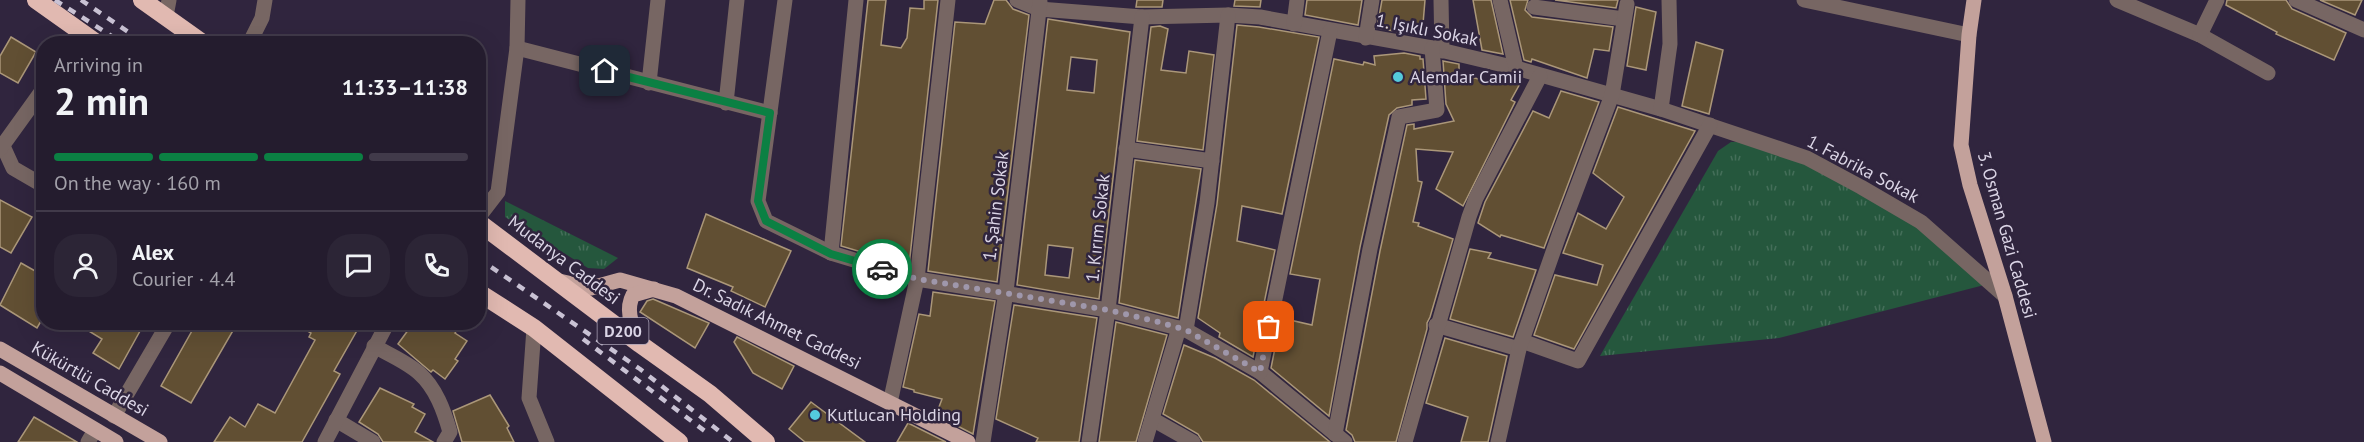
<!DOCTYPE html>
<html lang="en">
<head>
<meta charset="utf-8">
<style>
  :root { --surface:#241c2e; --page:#2c2536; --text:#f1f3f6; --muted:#a3a1aa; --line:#413a4a; --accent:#0b8043 }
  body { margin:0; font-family:"PT Sans",sans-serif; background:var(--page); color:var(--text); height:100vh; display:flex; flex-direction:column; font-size:22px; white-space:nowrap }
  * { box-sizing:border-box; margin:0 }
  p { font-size:20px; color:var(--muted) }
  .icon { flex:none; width:33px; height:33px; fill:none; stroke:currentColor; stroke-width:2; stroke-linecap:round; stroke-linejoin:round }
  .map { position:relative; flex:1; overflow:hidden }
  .details { position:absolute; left:36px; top:36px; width:450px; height:294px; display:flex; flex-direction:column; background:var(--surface); border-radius:24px; box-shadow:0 6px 24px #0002,0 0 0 2px var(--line) }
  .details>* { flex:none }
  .pin { position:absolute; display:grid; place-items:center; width:51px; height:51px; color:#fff; margin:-26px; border-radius:12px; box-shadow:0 3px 9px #0006 }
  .courier { position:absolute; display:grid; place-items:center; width:60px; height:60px; margin:-30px; border:4px solid #0b8043; border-radius:50%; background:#fff; color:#222; box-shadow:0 2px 8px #0007 }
  .summary em { font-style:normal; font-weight:700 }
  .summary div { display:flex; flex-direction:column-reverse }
  .summary { display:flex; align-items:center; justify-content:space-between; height:102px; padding:0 18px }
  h1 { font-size:39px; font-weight:700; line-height:45px }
  .bar { display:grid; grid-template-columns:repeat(4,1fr); gap:9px 6px; align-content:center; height:72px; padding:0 18px }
  .bar i { height:8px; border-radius:4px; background:var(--line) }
  .bar .on { background:var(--accent) }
  .bar p { grid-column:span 4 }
  .line { display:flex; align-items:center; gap:15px; padding:0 18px; border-top:2px solid var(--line) }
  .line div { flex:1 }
  .round { display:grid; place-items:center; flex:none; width:63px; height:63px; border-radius:24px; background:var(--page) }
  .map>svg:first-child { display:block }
  .grass { fill:url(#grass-tufts) }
  .building { fill:#614f33; stroke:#ab9779; stroke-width:1.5; fill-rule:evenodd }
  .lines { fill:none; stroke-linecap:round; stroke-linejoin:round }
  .minor { stroke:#776663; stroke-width:15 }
  .major { stroke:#c3a19b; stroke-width:15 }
  .highway { stroke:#e1b9b1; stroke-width:18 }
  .rail { stroke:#c9c2d4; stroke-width:4.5; stroke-dasharray:8 8; stroke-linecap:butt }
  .done { stroke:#9f97ab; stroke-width:6; stroke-dasharray:0 10.8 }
  .route { stroke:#0b8043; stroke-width:8 }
  .poi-dot { fill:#54cadd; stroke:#30253e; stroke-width:2 }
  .labels { text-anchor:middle; stroke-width:5; stroke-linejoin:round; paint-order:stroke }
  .shield { fill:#30253e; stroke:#a8a0b4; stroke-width:1.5 }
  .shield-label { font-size:16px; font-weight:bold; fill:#dbd5e6 }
  .street-label { font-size:18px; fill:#dbd5e6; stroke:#30253e }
  .poi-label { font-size:18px; fill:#dbd5e6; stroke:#30253e; text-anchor:start }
</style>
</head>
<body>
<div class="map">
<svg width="2364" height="442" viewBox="0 0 2364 442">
  <defs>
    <pattern id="grass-tufts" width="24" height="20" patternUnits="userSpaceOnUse" patternTransform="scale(1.5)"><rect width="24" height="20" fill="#25573d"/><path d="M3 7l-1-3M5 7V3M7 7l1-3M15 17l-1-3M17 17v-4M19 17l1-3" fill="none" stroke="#446e59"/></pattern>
  </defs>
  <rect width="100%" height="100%" fill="#30253e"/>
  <g class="grass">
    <polygon points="1731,142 1746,142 1811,166 1920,229 1988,284 1779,338 1600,356 1718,151"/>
    <polygon points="505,201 618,258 604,269 588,268 505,217"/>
  </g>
  <g class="building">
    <polygon points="868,0 886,0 881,45 901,48 907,38 910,8 924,9 924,0 938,0 909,266 841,246"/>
    <polygon points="994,0 1006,0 1013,9 1029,15 997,282 928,271 955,22 985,24"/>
    <polygon points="1137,0 1163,0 1162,7 1136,7"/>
    <polygon points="1235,0 1261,0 1260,7 1234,6"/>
    <polygon points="1307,0 1362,0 1358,25 1305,15"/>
    <polygon points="1382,0 1425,0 1422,36 1377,28"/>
    <polygon points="1473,0 1491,0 1503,54 1482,50"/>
    <polygon points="1510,0 1528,0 1525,10 1532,17 1613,27 1609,51 1594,49 1587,78 1532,59 1531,62 1524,60"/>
    <polygon points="1555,0 1618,0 1616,8"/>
    <polygon points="2227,0 2286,0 2292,9 2346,33 2334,60 2276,34 2277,32 2226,5"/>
    <polygon points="2320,0 2362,0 2355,15"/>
    <polygon points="1636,7 1656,12 1646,70 1627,66"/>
    <path d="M1048,19L1130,32L1099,299L1017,285ZM1071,57L1097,60L1094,93L1067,90ZM1048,245L1073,248L1069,278L1045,275Z"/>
    <polygon points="1237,25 1259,27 1319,37 1282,214 1242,206 1237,241 1275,250 1253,357 1219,337 1220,333 1198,318 1217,204"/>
    <polygon points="1160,26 1168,29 1161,70 1186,73 1189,51 1214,55 1203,150 1137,141 1151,27"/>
    <polygon points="11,37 36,52 18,83 0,73 0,56"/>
    <polygon points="1696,42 1723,50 1709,114 1682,106"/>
    <polygon points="1404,53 1420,56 1420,59 1423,59 1426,99 1412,100 1412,105 1397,108 1389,115 1360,247 1329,416 1271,368 1281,318 1312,325 1320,279 1290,274 1334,59 1363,65 1364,62 1375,65 1374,56"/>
    <polygon points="1443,61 1459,64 1459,74 1498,84 1502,75 1522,80 1511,100 1515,102 1463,206 1436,189 1453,152 1416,149 1418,181 1422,182 1413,222 1419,223 1418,226 1453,239 1430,317 1427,323 1427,329 1396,442 1355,442 1352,435 1346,430 1380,251 1407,125 1414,124 1414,129 1454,121 1446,104"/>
    <polygon points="1561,91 1599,102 1544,248 1501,235 1500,237 1478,223 1485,202 1533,111 1549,118"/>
    <polygon points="1618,107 1695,131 1574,349 1534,335 1555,275 1597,285 1603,265 1563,253 1578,213 1606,229 1624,197 1593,173"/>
    <polygon points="1135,160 1201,169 1178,318 1119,303"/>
    <polygon points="0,200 32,217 11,253 0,247"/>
    <polygon points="706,214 791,251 765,307 731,291 733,287 687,268"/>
    <polygon points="1470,249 1491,253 1488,258 1536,270 1513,337 1450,319"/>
    <polygon points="21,263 44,276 44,316 37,328 0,305"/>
    <polygon points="933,292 995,301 973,434 936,415 942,399 914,392 914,390 903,387 919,314 930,316"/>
    <polygon points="653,299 709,323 695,348 640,312 647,301"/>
    <polygon points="1014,305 1097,318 1079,442 1036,442 1038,438 996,419"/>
    <polygon points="74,322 145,322 119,369 93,353 102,339"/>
    <polygon points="197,322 238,322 191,403 161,386"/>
    <polygon points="292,322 350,322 359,327 334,371 340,374 302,442 214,442 230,417 245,427 258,404 275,413 315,340 309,337 311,333"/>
    <polygon points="414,322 447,322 457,330 455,333 467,341 455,359 458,361 445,379 433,370 431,372 398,344"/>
    <polygon points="1116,322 1167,335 1136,442 1099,442"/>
    <polygon points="737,337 794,366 782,389 753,373 734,342"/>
    <polygon points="1445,338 1507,356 1488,442 1461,442 1468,417 1426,403"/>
    <polygon points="1184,345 1215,358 1254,380 1330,442 1203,442 1198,434 1163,414"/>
    <polygon points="380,388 414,404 412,407 425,414 415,432 433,442 383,442 378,434 359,422"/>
    <polygon points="490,395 509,426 507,428 514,442 462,442 453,411"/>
    <polygon points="811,402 865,442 805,442 789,429"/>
    <polygon points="34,417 77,442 18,442"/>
    <polygon points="908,423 946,442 897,442"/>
  </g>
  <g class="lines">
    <g class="minor">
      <polyline points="785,0 758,201 766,221 831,253 917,279 1108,310 1186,330 1260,372 1345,442"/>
      <polyline points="1017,0 1039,9 1142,17 1228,15 1260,17 1432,48 1516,68 1661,109 1807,158 1861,187 1921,222 2005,296"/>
      <polyline points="1441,0 1442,51"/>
      <polyline points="1500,0 1516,68"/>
      <polyline points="1804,0 1969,35"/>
      <polyline points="2117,0 2200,35 2268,73"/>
      <polyline points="2296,0 2364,30"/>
      <polyline points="1534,7 1624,19"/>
      <polyline points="166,16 169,0"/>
      <polyline points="1294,24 1297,0"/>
      <polyline points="2200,35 2217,0"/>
      <polyline points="1366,38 1372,0"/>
      <polyline points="249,44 262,18 265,0"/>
      <polyline points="517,48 770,113"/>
      <polyline points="649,83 658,0"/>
      <polyline points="726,103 737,0"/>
      <polyline points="1661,109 1670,44 1669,0"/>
      <polyline points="3,146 13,168 44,186"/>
      <polyline points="0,149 44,88"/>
      <polyline points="1126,149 1212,161"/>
      <polyline points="478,218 498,192 517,48 518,0"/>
      <polyline points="831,253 856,0"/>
      <polyline points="1436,325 1519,349"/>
      <polyline points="534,328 529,398 547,442"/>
      <polyline points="1186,330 1207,203 1228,15"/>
      <polyline points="1522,341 1578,361 1710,125"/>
      <path d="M374,346C388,354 407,362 419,373C436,388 444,411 450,432L444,442"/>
      <polyline points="1260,372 1330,31"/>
      <polyline points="890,403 917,279 948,0"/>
      <polyline points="114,416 169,322"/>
      <polyline points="1152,419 1193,442"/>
      <polyline points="336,420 373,442"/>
      <polyline points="1335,434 1370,249 1399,117 1437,110 1432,48"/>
      <polyline points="88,442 95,430"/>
      <polyline points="325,442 388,322"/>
      <polyline points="983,442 1006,292 1040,2"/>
      <polyline points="1089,442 1108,310 1142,17"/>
      <polyline points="1145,442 1179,328"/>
      <polyline points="1405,442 1469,217 1476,198 1540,76"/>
      <polyline points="1498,442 1519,349 1559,235 1612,95 1627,4"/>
    </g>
    <g class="major">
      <polyline points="1974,0 1969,35 1961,145 1970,185 2005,296 2044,442"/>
      <polyline points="559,281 591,288 620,280 676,296 968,442"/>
      <path d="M640,344C634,328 624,312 633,295L654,289"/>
      <polyline points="0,349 160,442"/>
      <polyline points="0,373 116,442"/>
    </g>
    <g class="highway">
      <polyline points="36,0 98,44"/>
      <polyline points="142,0 204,44"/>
      <polyline points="478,222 640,344 710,394 766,442"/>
      <polyline points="478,292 534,328 679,442"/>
    </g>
    <g class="rail">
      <polyline points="55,0 124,44"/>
      <polyline points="81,0 146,44"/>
      <polyline points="478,258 640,369 733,442"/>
      <polyline points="583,339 710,435"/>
    </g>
  </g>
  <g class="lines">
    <polyline class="done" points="882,269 918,279 1108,310 1155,321 1186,330 1260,372 1269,327"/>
    <polyline class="route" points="605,71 770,113 758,201 766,221 831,254 882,269"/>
  </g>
  <g class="poi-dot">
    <circle cx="1398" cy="77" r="6"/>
    <circle cx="815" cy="415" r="6"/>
  </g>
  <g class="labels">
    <rect class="shield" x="597.5" y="318" width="51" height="26" rx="4.5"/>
    <g class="shield-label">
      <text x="623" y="337">D200</text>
    </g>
    <g class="street-label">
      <text transform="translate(1427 30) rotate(11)" y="6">1. Işıklı Sokak</text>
      <text transform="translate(1863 169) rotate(28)" y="6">1. Fabrika Sokak</text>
      <text transform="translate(996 206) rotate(-83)" y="6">1. Şahin Sokak</text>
      <text transform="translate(1098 228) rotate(-84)" y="6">1. Kırım Sokak</text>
      <text transform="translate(2007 235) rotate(74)" y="6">3. Osman Gazi Caddesi</text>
      <text transform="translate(564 260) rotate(37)" y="6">Mudanya Caddesi</text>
      <text transform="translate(777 324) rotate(26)" y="6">Dr. Sadık Ahmet Caddesi</text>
      <text transform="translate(90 379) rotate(30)" y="6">Kükürtlü Caddesi</text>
    </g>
    <g class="poi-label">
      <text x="1410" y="83">Alemdar Camii</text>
      <text x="827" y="421">Kutlucan Holding</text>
    </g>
  </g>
</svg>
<div class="pin" style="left:1269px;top:327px;background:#ea580c"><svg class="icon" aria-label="bag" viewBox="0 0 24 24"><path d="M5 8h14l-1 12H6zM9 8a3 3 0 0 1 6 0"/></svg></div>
<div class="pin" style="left:605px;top:71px;background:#1f2937"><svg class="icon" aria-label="home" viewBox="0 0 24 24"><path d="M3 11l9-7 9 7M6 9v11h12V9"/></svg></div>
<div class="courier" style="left:882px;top:269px"><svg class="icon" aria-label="car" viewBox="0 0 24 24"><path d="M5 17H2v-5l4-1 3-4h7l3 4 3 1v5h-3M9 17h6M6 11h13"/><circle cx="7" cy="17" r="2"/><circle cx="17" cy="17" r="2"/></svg></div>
<section class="details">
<div class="summary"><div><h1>2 min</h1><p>Arriving in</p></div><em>11:33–11:38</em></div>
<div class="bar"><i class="on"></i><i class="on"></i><i class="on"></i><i></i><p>On the way · 160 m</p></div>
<div class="line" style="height:108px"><a class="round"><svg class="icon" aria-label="person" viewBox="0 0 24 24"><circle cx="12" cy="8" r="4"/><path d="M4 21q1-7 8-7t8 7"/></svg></a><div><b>Alex</b><p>Courier · 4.4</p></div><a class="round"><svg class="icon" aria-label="chat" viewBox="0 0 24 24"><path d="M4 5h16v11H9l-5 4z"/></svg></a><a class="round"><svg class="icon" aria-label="phone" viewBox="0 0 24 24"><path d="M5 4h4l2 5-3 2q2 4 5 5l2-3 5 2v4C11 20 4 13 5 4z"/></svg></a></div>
</section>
</div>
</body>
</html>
